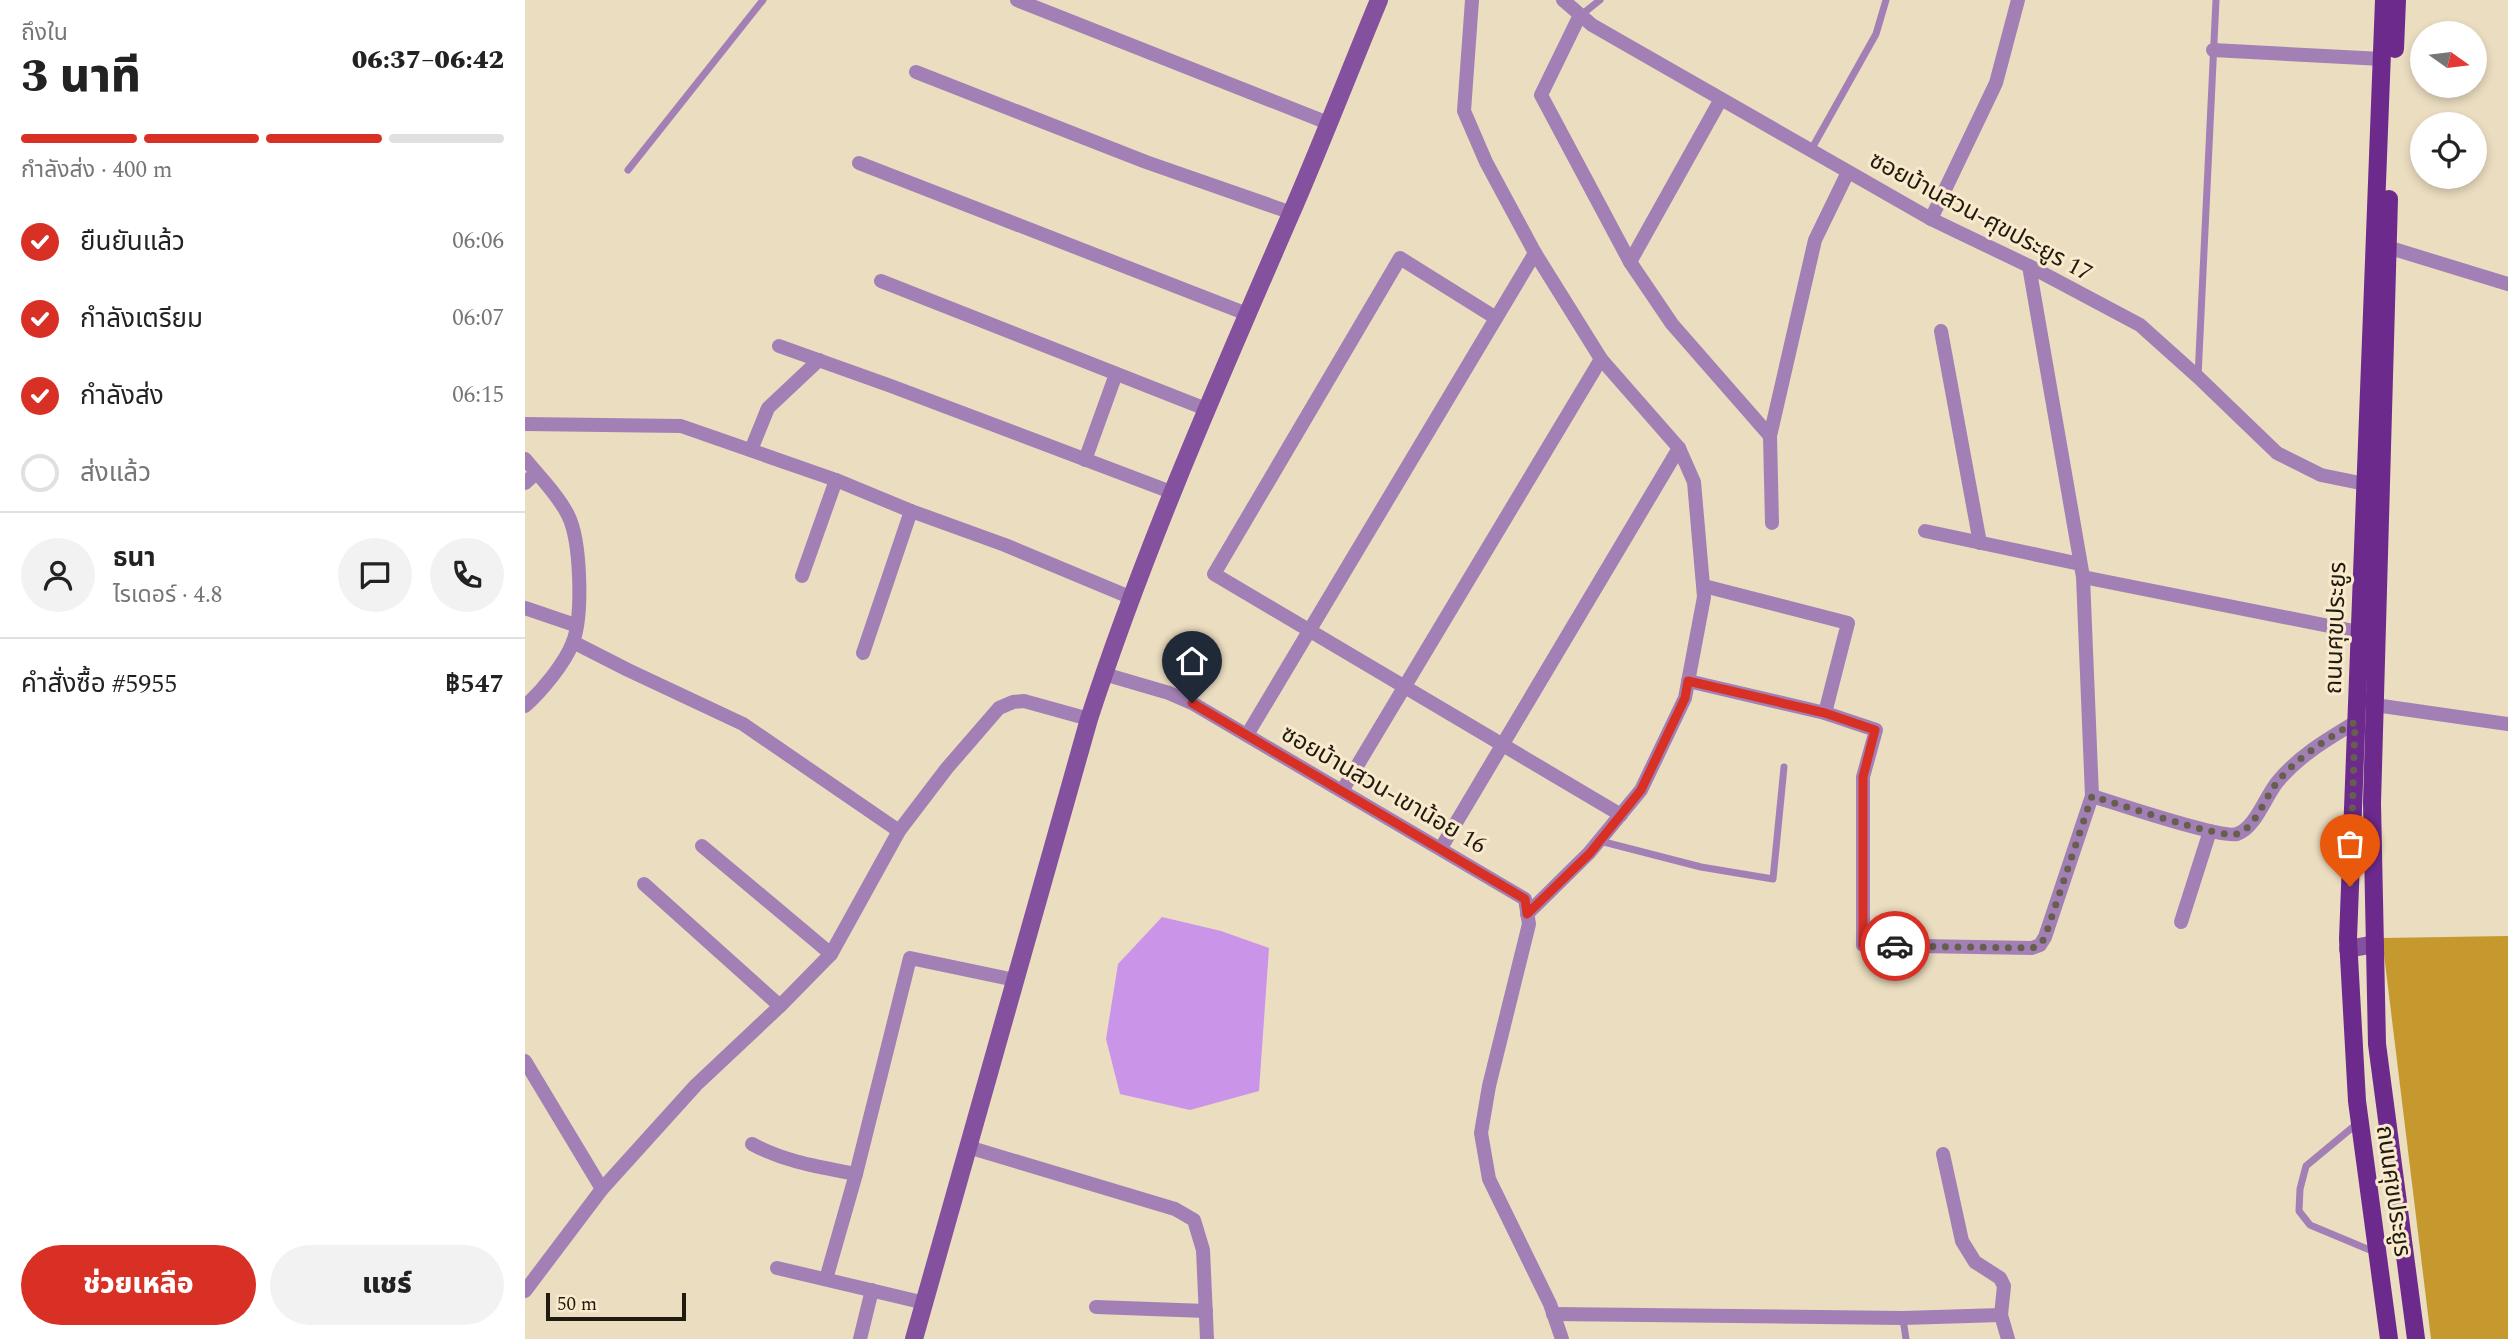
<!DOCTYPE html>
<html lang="th">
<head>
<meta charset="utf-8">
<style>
  :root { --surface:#fff; --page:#f2f2f2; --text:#222; --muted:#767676; --line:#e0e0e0; --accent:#d93025 }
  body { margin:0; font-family:Spectral,"Noto Sans Thai",serif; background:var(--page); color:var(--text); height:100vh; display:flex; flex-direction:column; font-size:26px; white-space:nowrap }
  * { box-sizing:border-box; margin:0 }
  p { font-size:23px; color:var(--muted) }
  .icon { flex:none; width:38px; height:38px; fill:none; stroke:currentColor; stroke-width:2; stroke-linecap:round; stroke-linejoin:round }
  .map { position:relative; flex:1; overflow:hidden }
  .drawer { display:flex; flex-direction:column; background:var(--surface); width:525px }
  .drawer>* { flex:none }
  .needle { width:46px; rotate:104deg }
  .fabs { position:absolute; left:1885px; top:21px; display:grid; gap:14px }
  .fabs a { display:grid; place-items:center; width:77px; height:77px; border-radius:50%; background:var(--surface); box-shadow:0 4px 10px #0003; font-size:35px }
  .scale { position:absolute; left:21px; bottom:18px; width:140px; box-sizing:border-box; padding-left:7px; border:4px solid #201b10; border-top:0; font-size:19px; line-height:24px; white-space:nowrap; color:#201b10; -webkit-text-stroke:5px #f9eacd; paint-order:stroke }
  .pin { position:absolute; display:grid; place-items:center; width:60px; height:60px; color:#fff; margin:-72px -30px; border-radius:50% 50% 50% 0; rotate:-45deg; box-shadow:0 0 7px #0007 }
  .pin .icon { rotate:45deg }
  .courier { position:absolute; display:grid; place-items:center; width:70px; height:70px; margin:-35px; border:5px solid #d93025; border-radius:50%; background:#fff; color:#222; box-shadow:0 2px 9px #0007 }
  .overview em { font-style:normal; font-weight:800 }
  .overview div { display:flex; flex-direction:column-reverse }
  .overview { display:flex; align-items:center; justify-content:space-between; height:119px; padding:0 21px }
  h1 { font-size:46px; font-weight:800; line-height:52px }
  .bar { display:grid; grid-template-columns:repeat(4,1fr); gap:10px 7px; align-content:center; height:84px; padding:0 21px }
  .bar i { height:9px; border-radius:5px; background:var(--line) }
  .bar .current { background:var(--accent) }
  .bar p { grid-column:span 4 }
  .line { display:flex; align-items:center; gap:18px; padding:0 21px; border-top:2px solid var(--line) }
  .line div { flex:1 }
  .round { display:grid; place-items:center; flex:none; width:74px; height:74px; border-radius:37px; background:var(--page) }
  ol { padding:0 21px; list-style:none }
  li { display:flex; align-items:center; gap:21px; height:77px }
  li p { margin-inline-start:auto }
  li .icon { padding:7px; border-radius:50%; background:var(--accent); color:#fff; stroke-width:4 }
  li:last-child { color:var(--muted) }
  li i { width:38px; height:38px; border:4px solid var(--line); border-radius:50% }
  .cta { display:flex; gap:14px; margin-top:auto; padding:14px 21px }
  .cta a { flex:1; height:80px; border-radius:42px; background:var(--accent); color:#fff; font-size:28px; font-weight:800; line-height:80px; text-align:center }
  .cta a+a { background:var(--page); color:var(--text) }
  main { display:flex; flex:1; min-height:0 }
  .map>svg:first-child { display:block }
  .forest { fill:#c6992e }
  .water { fill:#ca95e8 }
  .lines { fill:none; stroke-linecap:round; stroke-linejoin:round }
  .lane { stroke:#a280b5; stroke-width:7 }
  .street { stroke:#a280b5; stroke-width:14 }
  .secondary { stroke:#84519f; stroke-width:18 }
  .primary { stroke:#6d2a8d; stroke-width:18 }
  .done { stroke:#675f4e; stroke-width:7; stroke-dasharray:0 12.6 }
  .route { stroke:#d93025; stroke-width:9 }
  .labels { text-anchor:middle; stroke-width:6; stroke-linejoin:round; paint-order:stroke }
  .street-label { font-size:24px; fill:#201b10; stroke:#f9eacd }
</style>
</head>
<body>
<main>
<section class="drawer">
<div class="overview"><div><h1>3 นาที</h1><p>ถึงใน</p></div><em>06:37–06:42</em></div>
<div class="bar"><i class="current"></i><i class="current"></i><i class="current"></i><i></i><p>กำลังส่ง · 400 m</p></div>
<ol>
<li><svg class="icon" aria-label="check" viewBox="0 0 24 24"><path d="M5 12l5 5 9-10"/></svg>ยืนยันแล้ว<p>06:06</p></li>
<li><svg class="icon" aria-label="check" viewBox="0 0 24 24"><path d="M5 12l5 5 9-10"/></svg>กำลังเตรียม<p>06:07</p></li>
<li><svg class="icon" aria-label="check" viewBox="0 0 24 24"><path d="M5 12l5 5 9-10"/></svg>กำลังส่ง<p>06:15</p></li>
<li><i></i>ส่งแล้ว</li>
</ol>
<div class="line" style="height:126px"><a class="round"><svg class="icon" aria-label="person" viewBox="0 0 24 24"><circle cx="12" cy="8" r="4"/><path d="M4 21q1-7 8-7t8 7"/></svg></a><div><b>ธนา</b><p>ไรเดอร์ · 4.8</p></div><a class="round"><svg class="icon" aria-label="chat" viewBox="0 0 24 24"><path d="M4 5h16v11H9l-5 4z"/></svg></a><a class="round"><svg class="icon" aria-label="phone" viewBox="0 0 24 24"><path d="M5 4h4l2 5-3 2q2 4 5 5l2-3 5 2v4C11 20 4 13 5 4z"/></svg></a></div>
<div class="line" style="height:91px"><div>คำสั่งซื้อ #5955</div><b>฿547</b></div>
<div class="cta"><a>ช่วยเหลือ</a><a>แชร์</a></div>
</section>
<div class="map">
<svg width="1983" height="1339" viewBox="0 0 1983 1339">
  <rect width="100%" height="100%" fill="#ebddc0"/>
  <polygon class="forest" points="1983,936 1983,1339 1906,1339 1857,938"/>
  <polygon class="water" points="637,917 696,931 744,948 734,1091 665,1110 595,1094 581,1039 593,964"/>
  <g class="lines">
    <g class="lane">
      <polyline points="1056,15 1075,0"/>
      <polyline points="1286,150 1351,34 1361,0"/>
      <polyline points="103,170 238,0"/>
      <polyline points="1673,377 1691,0"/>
      <polyline points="1075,841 1176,867 1248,879 1259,767"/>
      <polyline points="1834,1122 1781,1166 1775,1189 1774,1211 1785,1225 1852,1253"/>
      <polyline points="1378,1319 1381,1339"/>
    </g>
    <g class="street">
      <polyline points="492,0 803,123"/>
      <polyline points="947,0 939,111 961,162 1010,253 1076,359 1154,448 1169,482 1179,597 1160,698 1116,790 1064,853 1002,914"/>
      <polyline points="1038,0 1067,25 1406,219 1504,266 1615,325 1673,377 1752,453 1796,475 1840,484"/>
      <polyline points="1055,15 1016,95 1105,262 1147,324 1245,436"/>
      <polyline points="1688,50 1857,59"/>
      <polyline points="391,72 621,162 767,213"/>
      <polyline points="334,163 722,314"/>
      <polyline points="1406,219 1471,83 1493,0"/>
      <polyline points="1862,247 1983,284"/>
      <polyline points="1105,262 1196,99"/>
      <polyline points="356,281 681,409"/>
      <polyline points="971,318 875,258 689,574 1096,815"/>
      <polyline points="1416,331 1455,543"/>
      <polyline points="254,346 366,386 646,492"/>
      <polyline points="0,424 156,426 311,480 386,511 338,653"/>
      <polyline points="226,450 243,408 294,360"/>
      <path d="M0,459C14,476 33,495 43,515C56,541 58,615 48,642C40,663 17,691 0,706"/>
      <polyline points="560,460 591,374"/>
      <polyline points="0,483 11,473"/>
      <polyline points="386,511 480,545 607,598"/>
      <polyline points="1247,523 1245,436 1290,240 1323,172"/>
      <polyline points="1400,531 1555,564"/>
      <polyline points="277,576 311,480"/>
      <polyline points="1558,577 1834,632"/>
      <polyline points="1179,586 1323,623 1300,713"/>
      <polyline points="0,608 50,625"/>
      <polyline points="48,642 103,670 218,724 374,831"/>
      <polyline points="579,674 644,693 667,703 1000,899 1004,924 964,1086 956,1133 964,1179 1025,1304 1037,1339"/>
      <polyline points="1163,681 1300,713 1351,730 1338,777 1338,945 1507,948 1515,945 1520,937 1567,796 1558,577 1504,266"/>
      <polyline points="1850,705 1983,724"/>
      <polyline points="722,735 1010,253"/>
      <polyline points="817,791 1076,359"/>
      <path d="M1567,796C1590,803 1696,839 1712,834C1731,828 1741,794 1754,780C1775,755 1803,739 1831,722"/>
      <polyline points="177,846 306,954"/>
      <polyline points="916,848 1154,448"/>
      <polyline points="119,884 255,1006"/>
      <polyline points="1656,922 1685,831"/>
      <polyline points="0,1061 77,1189"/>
      <path d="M227,1144C260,1162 295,1167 331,1174"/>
      <polyline points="443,1147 650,1209 669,1220 678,1250 682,1339"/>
      <polyline points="1418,1154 1437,1241 1450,1262 1475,1278 1479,1286 1476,1315 1483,1339"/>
      <polyline points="252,1268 400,1303"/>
      <polyline points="301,1279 331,1174 385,958 490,980"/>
      <polyline points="0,1291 77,1189 171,1085 255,1006 306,954 374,831 422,768 474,708 488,702 499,701 564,719"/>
      <polyline points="571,1307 681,1311"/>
      <polyline points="1028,1314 1378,1318 1476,1315"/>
      <polyline points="335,1339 347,1290"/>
    </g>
    <g class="secondary">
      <polyline points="1823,949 1850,944"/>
      <path d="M389,1339L564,719C620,547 693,382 765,216C796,145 824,72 854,0"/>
    </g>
    <g class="primary">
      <polyline points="1859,0 1823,939 1832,1101 1864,1339"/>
      <polyline points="1870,49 1872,0"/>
      <polyline points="1864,199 1847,803 1852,1044 1891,1339"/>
    </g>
  </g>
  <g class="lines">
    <path class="done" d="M1370,946L1507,948L1515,945L1520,937L1567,796C1590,803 1696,839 1712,834C1731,828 1741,794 1754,780C1775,755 1803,739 1830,722L1825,886"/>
    <polyline class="route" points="667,703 1000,899 1002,914 1065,853 1116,790 1160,698 1163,681 1300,713 1350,730 1338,777 1338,945 1370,946"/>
  </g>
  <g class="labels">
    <g class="street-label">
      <text transform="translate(1456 216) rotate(28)" y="8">ซอยบ้านสวน-ศุขประยูร 17</text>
      <text transform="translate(1810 628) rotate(-88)" y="8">ถนนศุขประยูร</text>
      <text transform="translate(859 789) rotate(30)" y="8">ซอยบ้านสวน-เขาน้อย 16</text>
      <text transform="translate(1869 1191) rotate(82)" y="8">ถนนศุขประยูร</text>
    </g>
  </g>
</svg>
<div class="fabs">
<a><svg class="needle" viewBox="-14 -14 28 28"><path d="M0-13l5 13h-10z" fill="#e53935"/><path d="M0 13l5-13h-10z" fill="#767676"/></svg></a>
<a><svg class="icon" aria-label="locate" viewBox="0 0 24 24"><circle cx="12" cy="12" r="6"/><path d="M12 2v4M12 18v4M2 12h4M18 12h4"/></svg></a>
</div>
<div class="scale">50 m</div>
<div class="pin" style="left:1825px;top:886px;background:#ea580c"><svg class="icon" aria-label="bag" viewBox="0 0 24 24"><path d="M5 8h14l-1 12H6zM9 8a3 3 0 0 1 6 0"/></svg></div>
<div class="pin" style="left:667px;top:703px;background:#1f2937"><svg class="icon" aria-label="home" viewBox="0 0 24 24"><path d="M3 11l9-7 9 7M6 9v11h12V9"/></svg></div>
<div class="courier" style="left:1370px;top:946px"><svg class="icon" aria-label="car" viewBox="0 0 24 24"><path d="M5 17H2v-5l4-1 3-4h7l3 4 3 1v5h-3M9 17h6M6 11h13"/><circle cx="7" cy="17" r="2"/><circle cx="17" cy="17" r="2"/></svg></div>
</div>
</main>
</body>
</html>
